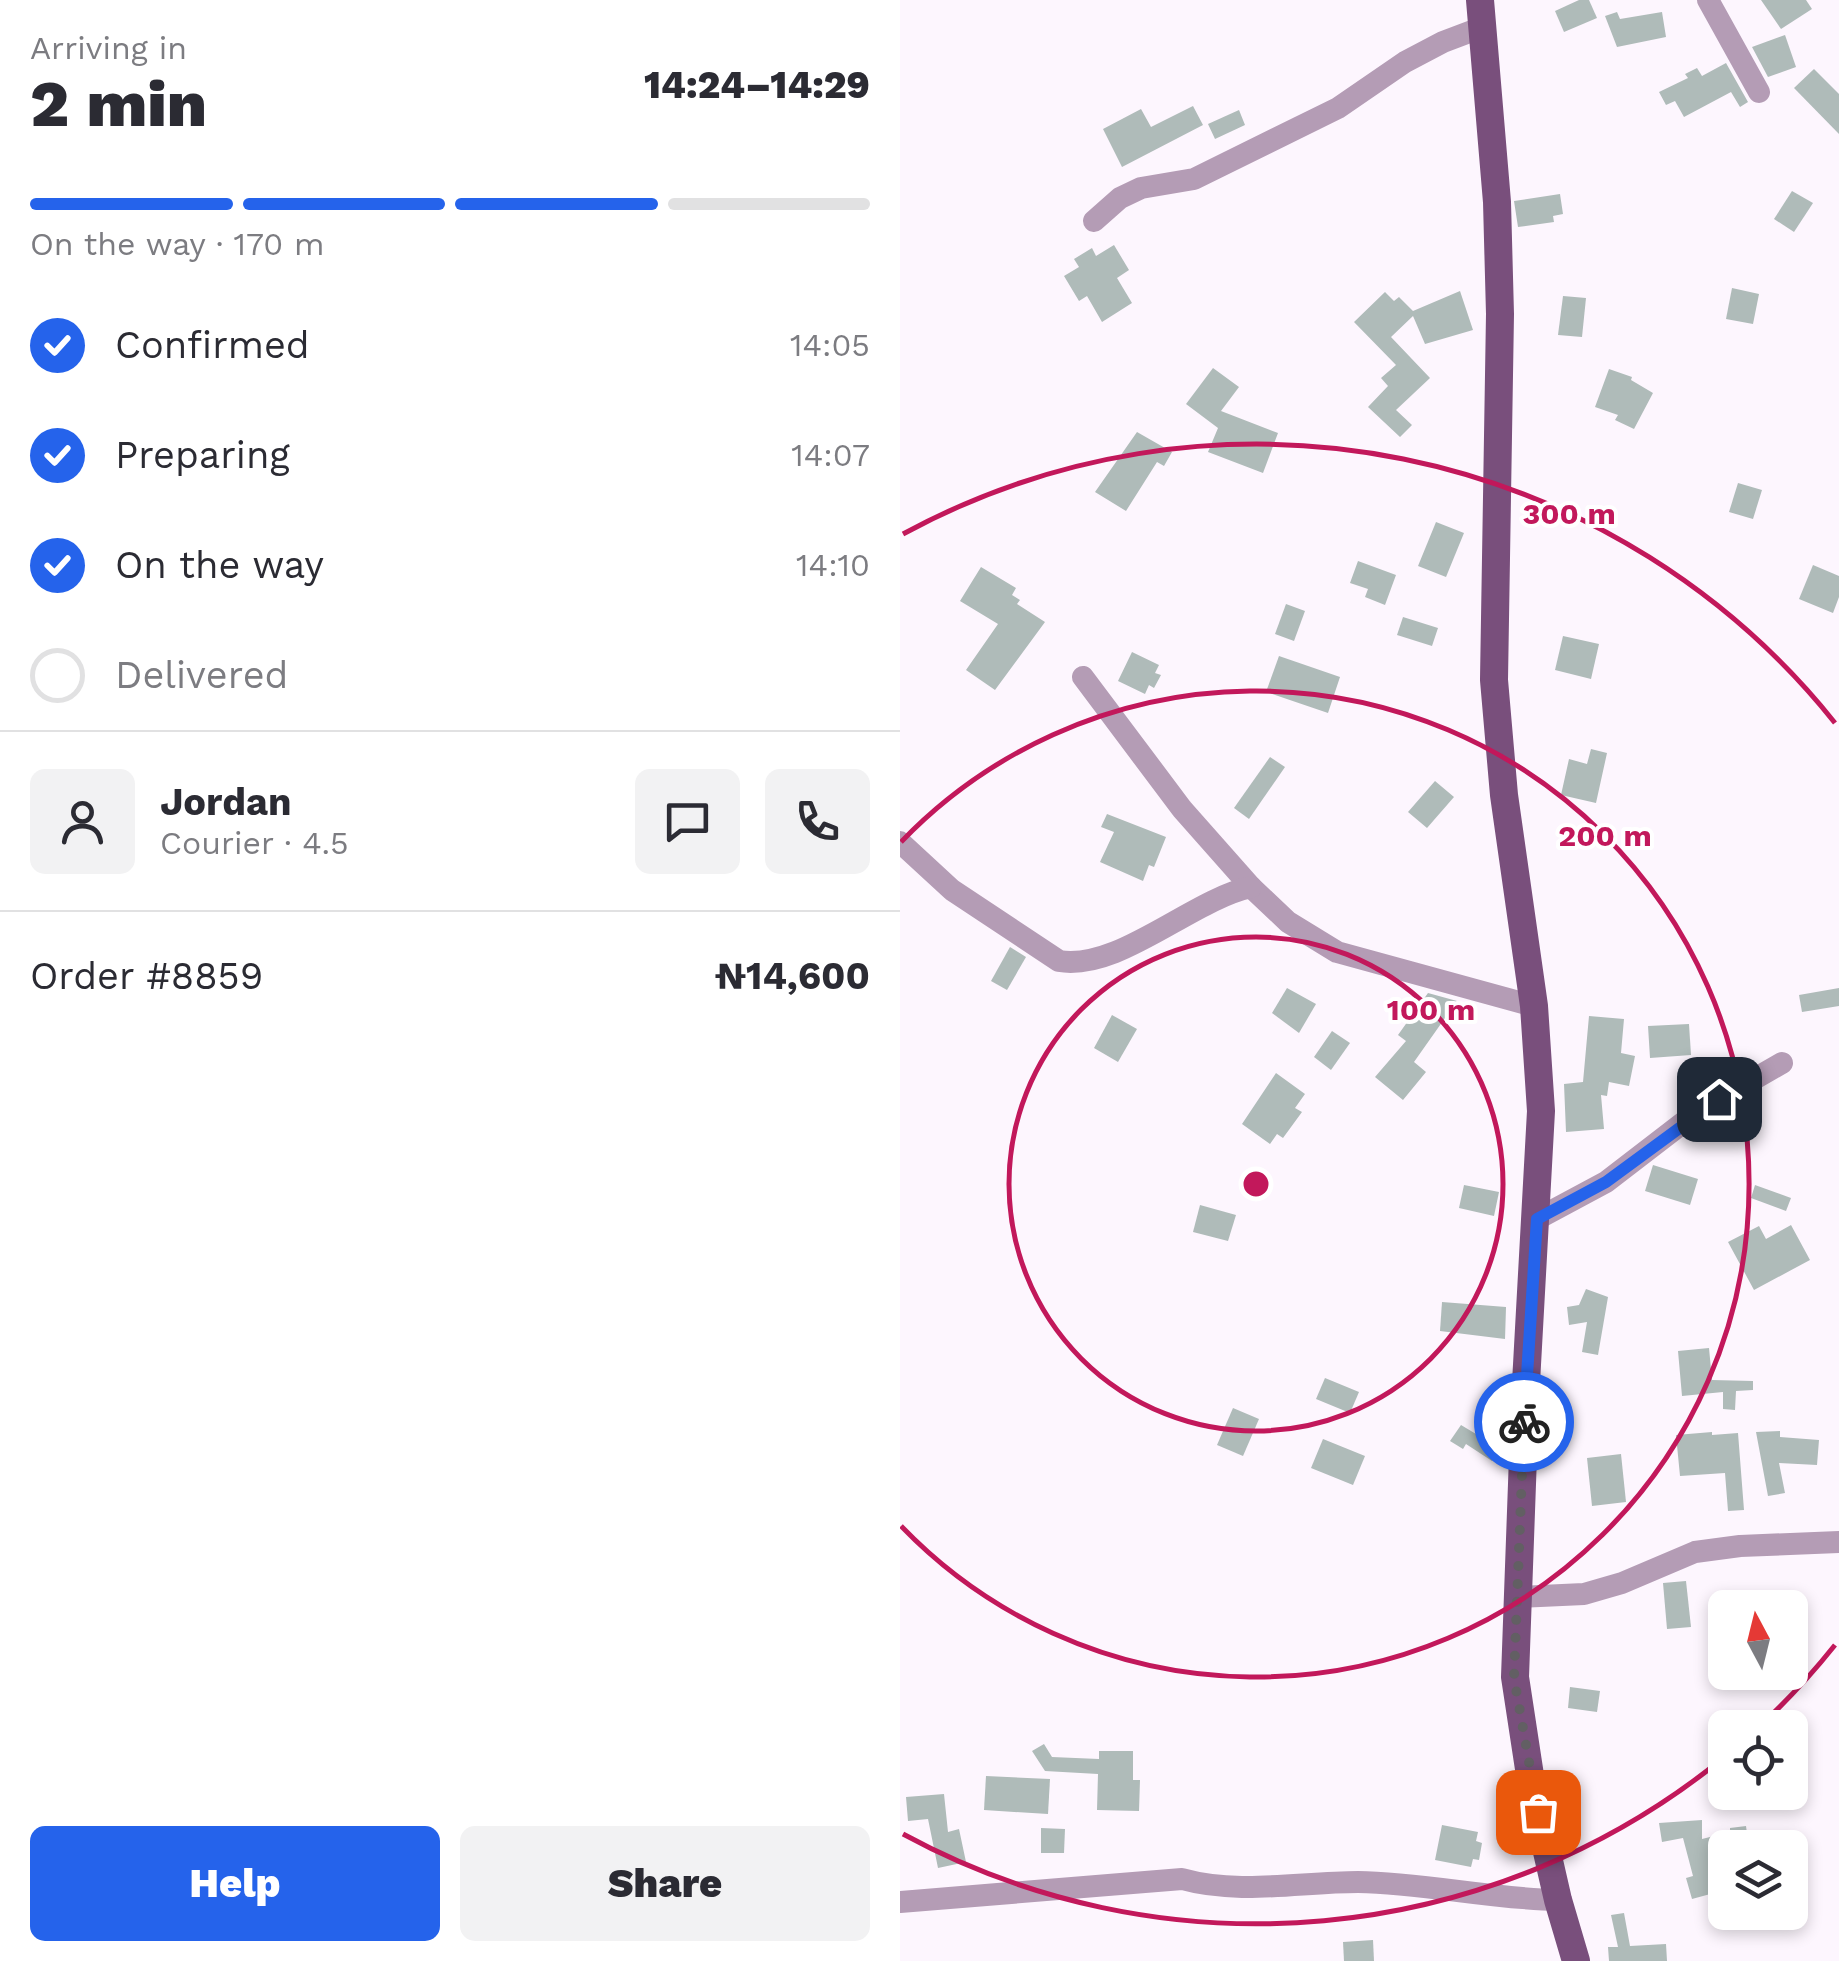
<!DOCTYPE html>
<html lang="en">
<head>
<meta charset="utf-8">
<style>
  :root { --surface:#fff; --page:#f2f2f3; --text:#2b2b33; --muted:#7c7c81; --line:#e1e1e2; --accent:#2563eb }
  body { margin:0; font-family:"Work Sans",sans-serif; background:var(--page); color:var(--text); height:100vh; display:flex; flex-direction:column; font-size:38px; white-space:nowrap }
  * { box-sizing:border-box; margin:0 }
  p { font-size:32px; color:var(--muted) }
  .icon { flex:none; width:55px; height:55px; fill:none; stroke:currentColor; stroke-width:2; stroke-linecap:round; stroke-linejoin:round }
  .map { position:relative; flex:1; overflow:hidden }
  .details { display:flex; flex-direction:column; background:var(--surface); width:900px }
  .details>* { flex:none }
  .needle { width:65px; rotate:353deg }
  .tools { position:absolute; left:808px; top:1590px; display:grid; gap:20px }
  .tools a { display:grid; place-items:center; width:100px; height:100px; border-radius:15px; background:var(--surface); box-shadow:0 5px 15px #0003; font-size:50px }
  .pin { position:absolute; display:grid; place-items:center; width:85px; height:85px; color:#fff; margin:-42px; border-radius:20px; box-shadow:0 5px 15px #0006 }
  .courier { position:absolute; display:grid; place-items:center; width:100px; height:100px; margin:-50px; border:8px solid #2563eb; border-radius:50%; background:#fff; color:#222; box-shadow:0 2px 12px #0007 }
  .overview em { font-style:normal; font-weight:800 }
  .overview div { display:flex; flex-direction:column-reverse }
  .overview { display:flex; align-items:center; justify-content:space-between; height:170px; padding:0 30px }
  h1 { font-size:65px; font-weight:800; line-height:75px }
  .bar { display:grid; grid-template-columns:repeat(4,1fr); gap:15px 10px; align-content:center; height:120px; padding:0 30px }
  .bar i { height:12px; border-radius:8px; background:var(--line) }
  .bar .selected { background:var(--accent) }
  .bar p { grid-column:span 4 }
  .line { display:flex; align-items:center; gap:25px; padding:0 30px; border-top:2px solid var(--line) }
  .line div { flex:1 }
  .round { display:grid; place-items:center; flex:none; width:105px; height:105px; border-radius:15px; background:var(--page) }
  ol { padding:0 30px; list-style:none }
  li { display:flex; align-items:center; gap:30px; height:110px }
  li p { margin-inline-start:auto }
  li .icon { padding:10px; border-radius:50%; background:var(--accent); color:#fff; stroke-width:4 }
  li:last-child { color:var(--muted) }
  li i { width:55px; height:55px; border:5px solid var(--line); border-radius:50% }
  .button { display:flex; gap:20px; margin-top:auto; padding:20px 30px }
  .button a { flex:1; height:115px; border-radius:15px; background:var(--accent); color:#fff; font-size:40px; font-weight:800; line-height:115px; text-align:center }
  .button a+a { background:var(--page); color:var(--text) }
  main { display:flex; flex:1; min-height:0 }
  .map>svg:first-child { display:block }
  .building { fill:#afbbb9 }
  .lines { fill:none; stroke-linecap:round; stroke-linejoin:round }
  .minor { stroke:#b49cb5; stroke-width:22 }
  .major { stroke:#794f7c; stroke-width:28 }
  .done { stroke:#625f63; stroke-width:10; stroke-dasharray:0 18 }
  .route { stroke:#2563eb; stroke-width:12 }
  .ring { fill:none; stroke:#c2185b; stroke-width:5 }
  .centre { fill:#c2185b; stroke:#fff; stroke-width:5 }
  .ring-label { font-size:30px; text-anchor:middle; font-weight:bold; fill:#c2185b; stroke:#fff; stroke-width:8; stroke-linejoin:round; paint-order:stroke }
</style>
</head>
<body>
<main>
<section class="details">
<div class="overview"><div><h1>2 min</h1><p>Arriving in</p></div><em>14:24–14:29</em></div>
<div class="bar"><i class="selected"></i><i class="selected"></i><i class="selected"></i><i></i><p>On the way · 170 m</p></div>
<ol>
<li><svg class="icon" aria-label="check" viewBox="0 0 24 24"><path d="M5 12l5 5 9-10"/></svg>Confirmed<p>14:05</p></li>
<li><svg class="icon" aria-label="check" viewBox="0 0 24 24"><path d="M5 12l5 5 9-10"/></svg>Preparing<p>14:07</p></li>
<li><svg class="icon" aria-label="check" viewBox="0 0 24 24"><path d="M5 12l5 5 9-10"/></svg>On the way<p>14:10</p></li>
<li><i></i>Delivered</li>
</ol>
<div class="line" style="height:180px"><a class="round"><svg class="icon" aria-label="person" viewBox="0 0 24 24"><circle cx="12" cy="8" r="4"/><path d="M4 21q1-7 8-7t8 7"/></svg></a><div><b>Jordan</b><p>Courier · 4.5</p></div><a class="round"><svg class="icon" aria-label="chat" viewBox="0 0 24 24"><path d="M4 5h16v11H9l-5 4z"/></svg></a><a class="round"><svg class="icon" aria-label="phone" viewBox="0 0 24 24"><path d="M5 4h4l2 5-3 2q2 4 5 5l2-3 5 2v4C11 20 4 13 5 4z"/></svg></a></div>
<div class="line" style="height:130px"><div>Order #8859</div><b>₦14,600</b></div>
<div class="button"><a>Help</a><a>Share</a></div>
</section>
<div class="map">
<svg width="939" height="1961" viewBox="0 0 939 1961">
  <rect width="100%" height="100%" fill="#fdf6fe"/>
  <g class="building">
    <polygon points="679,0 689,0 697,18 664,32 655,11"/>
    <polygon points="861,0 906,0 912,9 881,29"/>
    <polygon points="717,12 720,19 762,12 766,37 717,47 705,16"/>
    <polygon points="885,35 896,67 868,77 852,47"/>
    <polygon points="826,63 848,102 840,107 831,92 784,117 775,101 766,105 759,92 788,78 785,74 797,68 802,76"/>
    <polygon points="914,69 939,94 939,134 894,88"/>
    <polygon points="293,106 303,125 222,167 203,129 241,109 251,127"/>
    <polygon points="339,110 345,125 315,139 308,124"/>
    <polygon points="892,191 913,203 894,232 874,219"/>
    <polygon points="660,194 663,214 653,216 654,222 618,227 614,201"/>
    <polygon points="214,245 229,270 217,278 232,303 202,322 187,296 179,301 164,276 179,267 174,259 192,248 196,256"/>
    <polygon points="832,288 859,294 853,324 826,319"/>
    <polygon points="560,291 573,330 525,344 513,316 491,337 530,378 496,410 512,425 500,437 468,407 488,386 481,378 496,365 454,322 485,292 494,301 499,297 513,311"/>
    <polygon points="663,296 686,298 682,337 658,335"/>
    <polygon points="313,368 339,387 321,411 378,433 363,473 308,452 318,428 286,404"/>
    <polygon points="709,369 732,377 731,380 753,393 734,429 715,420 718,415 695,407"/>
    <polygon points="237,432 272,452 264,466 257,462 226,511 195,492"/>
    <polygon points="838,483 862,490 853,519 829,512"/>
    <polygon points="536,522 564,533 546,577 518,566"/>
    <polygon points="458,561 496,575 485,605 465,597 468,589 450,583"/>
    <polygon points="913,565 939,576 939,597 933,613 899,599"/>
    <polygon points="81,567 116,588 112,595 120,600 117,604 145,622 95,690 66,670 98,624 60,601"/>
    <polygon points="386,604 405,611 394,641 375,634"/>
    <polygon points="503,617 538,628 532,646 497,635"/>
    <polygon points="663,636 699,644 691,679 655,670"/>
    <polygon points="232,652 259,665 255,673 261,675 254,688 249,685 245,694 218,681"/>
    <polygon points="379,656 440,677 428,713 366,692"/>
    <polygon points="691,749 707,753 696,803 661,795 669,759 687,764"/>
    <polygon points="370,757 385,767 349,819 334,808"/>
    <polygon points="535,781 554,797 527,828 508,812"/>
    <polygon points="207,814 266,837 254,867 249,865 243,881 200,862 214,832 201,827"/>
    <polygon points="110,947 126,957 107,990 91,981"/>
    <polygon points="387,988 416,1004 399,1033 372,1013"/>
    <polygon points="939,988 939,1006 902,1012 899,995"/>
    <polygon points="528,993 557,1001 514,1062 526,1072 503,1100 475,1077 506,1041 498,1035"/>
    <polygon points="212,1015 237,1029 218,1062 194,1048"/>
    <polygon points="689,1016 724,1019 721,1053 735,1056 729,1086 709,1082 707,1096 701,1095 704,1129 666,1132 664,1084 683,1082"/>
    <polygon points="789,1024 791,1055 750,1058 748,1026"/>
    <polygon points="432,1031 450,1043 431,1070 414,1057"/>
    <polygon points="376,1073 405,1094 395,1108 402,1112 383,1138 377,1134 370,1144 342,1124"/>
    <polygon points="753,1165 798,1179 790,1205 745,1191"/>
    <polygon points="564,1185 599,1192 594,1216 559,1208"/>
    <polygon points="855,1185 891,1198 886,1211 851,1198"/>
    <polygon points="300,1205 336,1215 328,1241 293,1232"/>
    <polygon points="891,1225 910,1260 854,1290 828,1242 859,1226 866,1239"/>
    <polygon points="686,1289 708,1297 698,1355 682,1352 687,1322 669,1325 667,1307 679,1305"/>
    <polygon points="542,1302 606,1307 605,1339 540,1331"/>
    <polygon points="809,1348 812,1380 853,1381 853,1390 836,1391 835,1410 823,1409 823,1392 782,1396 778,1351"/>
    <polygon points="425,1378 459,1392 450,1413 416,1399"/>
    <polygon points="333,1408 359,1419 343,1456 317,1445"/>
    <polygon points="561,1425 581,1437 586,1430 605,1443 592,1461 566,1444 563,1449 550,1441"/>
    <polygon points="880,1431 880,1437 919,1440 917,1465 879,1463 885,1493 868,1496 856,1432"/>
    <polygon points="812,1432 812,1435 838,1433 844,1510 828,1511 825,1473 780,1476 776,1435"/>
    <polygon points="423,1439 465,1456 453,1485 411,1468"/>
    <polygon points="721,1454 726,1502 692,1506 687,1458"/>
    <polygon points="786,1581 791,1627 767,1629 763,1583"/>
    <polygon points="670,1687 700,1691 697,1712 668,1708"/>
    <polygon points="144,1744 152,1757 199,1759 199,1751 233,1751 233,1780 240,1780 239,1811 197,1810 198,1774 145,1771 132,1751"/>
    <polygon points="86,1776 150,1779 148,1814 84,1810"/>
    <polygon points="44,1794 48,1832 59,1829 66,1862 38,1868 28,1819 8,1821 6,1797"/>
    <polygon points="802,1820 802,1839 830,1832 830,1828 846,1826 849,1848 825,1848 825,1890 792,1899 786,1878 793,1876 783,1838 762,1842 759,1823"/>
    <polygon points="542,1825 578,1832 576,1841 582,1843 579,1860 573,1859 571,1867 535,1860"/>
    <polygon points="141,1828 165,1829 164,1853 141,1853"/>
    <polygon points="724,1913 730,1946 766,1944 767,1961 709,1961 708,1947 718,1947 711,1915"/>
    <polygon points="473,1940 474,1961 444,1961 443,1942"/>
  </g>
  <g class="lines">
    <g class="minor">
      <polyline points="808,0 859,92"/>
      <polyline points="194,221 220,198 241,188 294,179 438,108 505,62 543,42 580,28"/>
      <polyline points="183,677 282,809 351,887 388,922 437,952 634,1006"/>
      <path d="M0,842L52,890L159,961C219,971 291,900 351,887"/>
      <polyline points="637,1219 706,1182 797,1112 882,1063"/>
      <polyline points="617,1597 684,1594 722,1583 795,1552 840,1546 939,1542"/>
      <path d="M0,1902L282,1879C339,1895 399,1882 458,1882C525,1883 591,1899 658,1900"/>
    </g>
    <polyline class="major" points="580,0 597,202 600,314 594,680 604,795 634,1006 641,1111 625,1401 615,1677 631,1782 658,1900 676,1961"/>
  </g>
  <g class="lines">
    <polyline class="done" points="624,1422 614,1678 638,1812"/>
    <polyline class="route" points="624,1422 637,1219 706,1182 819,1099"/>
  </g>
  <g class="ring">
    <circle cx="356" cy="1184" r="247"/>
    <path d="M1 842A493 493 0 1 1 1 1526"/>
    <path d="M935 1645A740 740 0 0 1 861 1725M822 1759A740 740 0 0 1 3 1834M3 534A740 740 0 0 1 935 723"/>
  </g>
  <circle cx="356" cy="1184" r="15" class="centre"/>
  <g class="ring-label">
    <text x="669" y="524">300 m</text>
    <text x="705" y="846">200 m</text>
    <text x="531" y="1020">100 m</text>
  </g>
</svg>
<div class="tools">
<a><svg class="needle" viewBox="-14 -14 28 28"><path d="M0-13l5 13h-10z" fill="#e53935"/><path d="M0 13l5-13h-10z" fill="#7c7c81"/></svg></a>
<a><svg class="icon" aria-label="locate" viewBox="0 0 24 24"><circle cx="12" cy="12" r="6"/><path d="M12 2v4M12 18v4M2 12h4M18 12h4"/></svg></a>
<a><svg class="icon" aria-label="layers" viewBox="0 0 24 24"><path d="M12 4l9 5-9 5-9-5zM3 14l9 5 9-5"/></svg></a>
</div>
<div class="pin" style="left:638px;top:1812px;background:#ea580c"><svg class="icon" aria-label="bag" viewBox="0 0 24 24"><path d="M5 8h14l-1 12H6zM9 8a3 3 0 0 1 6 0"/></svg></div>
<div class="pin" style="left:819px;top:1099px;background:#1f2937"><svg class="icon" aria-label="home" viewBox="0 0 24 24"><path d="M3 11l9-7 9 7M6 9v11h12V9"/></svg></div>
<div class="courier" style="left:624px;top:1422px"><svg class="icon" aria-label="bike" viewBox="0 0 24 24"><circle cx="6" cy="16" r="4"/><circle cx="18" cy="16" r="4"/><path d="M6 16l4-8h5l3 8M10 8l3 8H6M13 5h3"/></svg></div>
</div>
</main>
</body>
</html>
